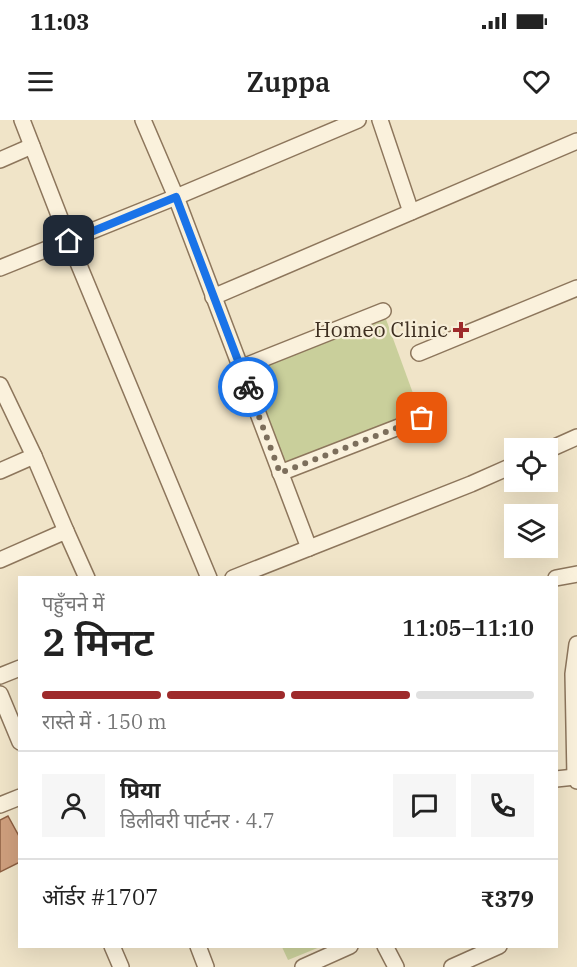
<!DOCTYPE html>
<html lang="hi">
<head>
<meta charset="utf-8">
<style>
  :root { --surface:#fff; --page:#f6f6f6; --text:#222; --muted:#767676; --line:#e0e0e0; --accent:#9e2a2b }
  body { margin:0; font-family:"IBM Plex Serif","Noto Sans Devanagari",serif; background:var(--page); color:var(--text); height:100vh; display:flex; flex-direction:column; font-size:22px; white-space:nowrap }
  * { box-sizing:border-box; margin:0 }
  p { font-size:20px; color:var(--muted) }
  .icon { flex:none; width:33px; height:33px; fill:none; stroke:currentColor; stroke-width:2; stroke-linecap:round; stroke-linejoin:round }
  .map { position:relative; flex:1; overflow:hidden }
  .sheet { position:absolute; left:18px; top:456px; width:540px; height:372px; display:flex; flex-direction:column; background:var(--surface); border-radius:0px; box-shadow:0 6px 24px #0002 }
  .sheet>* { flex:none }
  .controls { position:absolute; left:504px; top:318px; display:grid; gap:12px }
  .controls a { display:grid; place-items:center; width:54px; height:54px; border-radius:0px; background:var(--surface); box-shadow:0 6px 24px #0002; font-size:30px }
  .pin { position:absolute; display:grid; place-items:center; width:51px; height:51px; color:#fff; margin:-26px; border-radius:12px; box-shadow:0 3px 9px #0006 }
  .courier { position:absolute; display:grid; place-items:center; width:60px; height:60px; margin:-30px; border:4px solid #1a73e8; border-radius:50%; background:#fff; color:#222; box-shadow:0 2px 8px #0007 }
  .head em { font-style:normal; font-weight:600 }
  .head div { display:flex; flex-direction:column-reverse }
  .head { display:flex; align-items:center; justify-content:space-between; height:102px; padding:0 24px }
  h1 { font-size:39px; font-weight:600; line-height:45px }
  .bar { display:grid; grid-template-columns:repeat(4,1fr); gap:9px 6px; align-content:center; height:72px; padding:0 24px }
  .bar i { height:8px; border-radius:4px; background:var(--line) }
  .bar .current { background:var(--accent) }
  .bar p { grid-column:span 4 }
  .line { display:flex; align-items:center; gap:15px; padding:0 24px; border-top:2px solid var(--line) }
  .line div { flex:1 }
  .round { display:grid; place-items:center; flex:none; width:63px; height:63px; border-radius:0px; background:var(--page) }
  .status { display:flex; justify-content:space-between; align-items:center; height:42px; padding:0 30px; background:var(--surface); direction:ltr }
  .status svg { height:16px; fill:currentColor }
  header { display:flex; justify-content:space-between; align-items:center; height:78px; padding:0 24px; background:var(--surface); font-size:27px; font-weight:600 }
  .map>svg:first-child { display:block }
  .green { fill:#c9cf9b }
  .building { fill:#cf9f7d; stroke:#8d5f41; stroke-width:1.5 }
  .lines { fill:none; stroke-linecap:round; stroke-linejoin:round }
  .minor-casing { stroke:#8d765c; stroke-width:18 }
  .minor { stroke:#faf1dc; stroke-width:15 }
  .done { stroke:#7c6e5b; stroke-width:6; stroke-dasharray:0 10.8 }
  .route { stroke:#1a73e8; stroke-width:8 }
  .poi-dot { fill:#9e2a2b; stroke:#f7eed8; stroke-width:2 }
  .labels { text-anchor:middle; stroke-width:4.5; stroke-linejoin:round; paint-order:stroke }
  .poi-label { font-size:21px; fill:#3d2e20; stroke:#f7eed8; text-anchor:end }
</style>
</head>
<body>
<div class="status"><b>11:03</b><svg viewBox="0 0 49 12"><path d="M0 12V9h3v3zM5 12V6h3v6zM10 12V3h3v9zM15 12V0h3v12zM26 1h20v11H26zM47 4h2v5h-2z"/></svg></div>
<header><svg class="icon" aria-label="menu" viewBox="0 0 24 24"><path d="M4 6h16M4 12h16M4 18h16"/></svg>Zuppa<svg class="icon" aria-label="heart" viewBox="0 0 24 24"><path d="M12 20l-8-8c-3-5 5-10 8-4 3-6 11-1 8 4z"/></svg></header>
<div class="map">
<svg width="577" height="847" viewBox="0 0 577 847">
  <rect width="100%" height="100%" fill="#f0e4c8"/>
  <g class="green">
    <polygon points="383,191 422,298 280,353 240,248"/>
    <polygon points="282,827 320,827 288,840"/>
  </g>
  <polygon class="building" points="8,696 20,718 20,742 0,752 0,700"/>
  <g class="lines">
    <g class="minor-casing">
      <g id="minor">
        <polyline points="22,0 69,121 209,458"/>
        <polyline points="143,0 176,77 309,428"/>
        <polyline points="380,0 411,92"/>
        <polyline points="0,40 32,26"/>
        <polyline points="0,148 176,77 358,0"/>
        <polyline points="213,177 577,21"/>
        <polyline points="419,233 577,168"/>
        <polyline points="240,248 383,191"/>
        <polyline points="0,265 34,336 66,411"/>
        <polyline points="548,330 577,317"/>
        <polyline points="0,351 34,336"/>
        <polyline points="280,353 422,298"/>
        <polyline points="0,440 66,411 87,458"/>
        <polyline points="233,458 471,364 514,345"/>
        <polyline points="556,458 577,454"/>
        <polyline points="577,524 573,554 575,657 577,661"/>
        <polyline points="0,556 20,548"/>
        <polyline points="0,574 20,622"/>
        <polyline points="556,659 575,657"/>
        <polyline points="0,685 20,677"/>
        <polyline points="112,826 121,847"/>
        <polyline points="198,826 206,847"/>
        <polyline points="385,826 396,847"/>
        <polyline points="303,847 350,826"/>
        <polyline points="452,847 499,826"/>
      </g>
    </g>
    <use href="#minor" class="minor"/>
  </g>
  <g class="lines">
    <polyline class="done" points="248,267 280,353 422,298"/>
    <polyline class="route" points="69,121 176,77 248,267"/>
  </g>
  <path class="poi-dot" d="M458 201h6v6h6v6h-6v6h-6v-6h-6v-6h6z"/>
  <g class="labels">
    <g class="poi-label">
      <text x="448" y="217">Homeo Clinic</text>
    </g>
  </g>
</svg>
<div class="controls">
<a><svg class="icon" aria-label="locate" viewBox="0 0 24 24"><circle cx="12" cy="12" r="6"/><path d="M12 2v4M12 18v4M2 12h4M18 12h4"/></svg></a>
<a><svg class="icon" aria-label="layers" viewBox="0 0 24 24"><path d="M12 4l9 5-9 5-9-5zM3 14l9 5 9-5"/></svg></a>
</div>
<div class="pin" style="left:422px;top:298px;background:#ea580c"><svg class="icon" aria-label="bag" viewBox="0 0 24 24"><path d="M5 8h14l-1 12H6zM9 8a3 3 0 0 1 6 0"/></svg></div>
<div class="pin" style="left:69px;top:121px;background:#1f2937"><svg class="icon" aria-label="home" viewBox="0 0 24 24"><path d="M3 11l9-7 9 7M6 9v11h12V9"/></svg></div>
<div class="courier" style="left:248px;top:267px"><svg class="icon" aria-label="bike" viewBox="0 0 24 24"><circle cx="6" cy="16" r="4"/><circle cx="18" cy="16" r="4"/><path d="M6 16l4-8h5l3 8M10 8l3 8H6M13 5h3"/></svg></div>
<section class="sheet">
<div class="head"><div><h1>2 मिनट</h1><p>पहुँचने में</p></div><em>11:05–11:10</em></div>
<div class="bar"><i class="current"></i><i class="current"></i><i class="current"></i><i></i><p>रास्ते में · 150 m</p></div>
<div class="line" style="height:108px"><a class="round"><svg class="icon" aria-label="person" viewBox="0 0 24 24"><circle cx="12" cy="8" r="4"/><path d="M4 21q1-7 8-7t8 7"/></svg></a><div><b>प्रिया</b><p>डिलीवरी पार्टनर · 4.7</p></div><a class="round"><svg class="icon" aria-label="chat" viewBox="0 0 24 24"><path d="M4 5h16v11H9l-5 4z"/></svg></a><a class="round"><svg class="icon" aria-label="phone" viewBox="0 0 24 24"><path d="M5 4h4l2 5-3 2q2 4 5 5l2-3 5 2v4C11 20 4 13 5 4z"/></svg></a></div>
<div class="line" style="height:78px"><div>ऑर्डर #1707</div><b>₹379</b></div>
</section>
</div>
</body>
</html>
